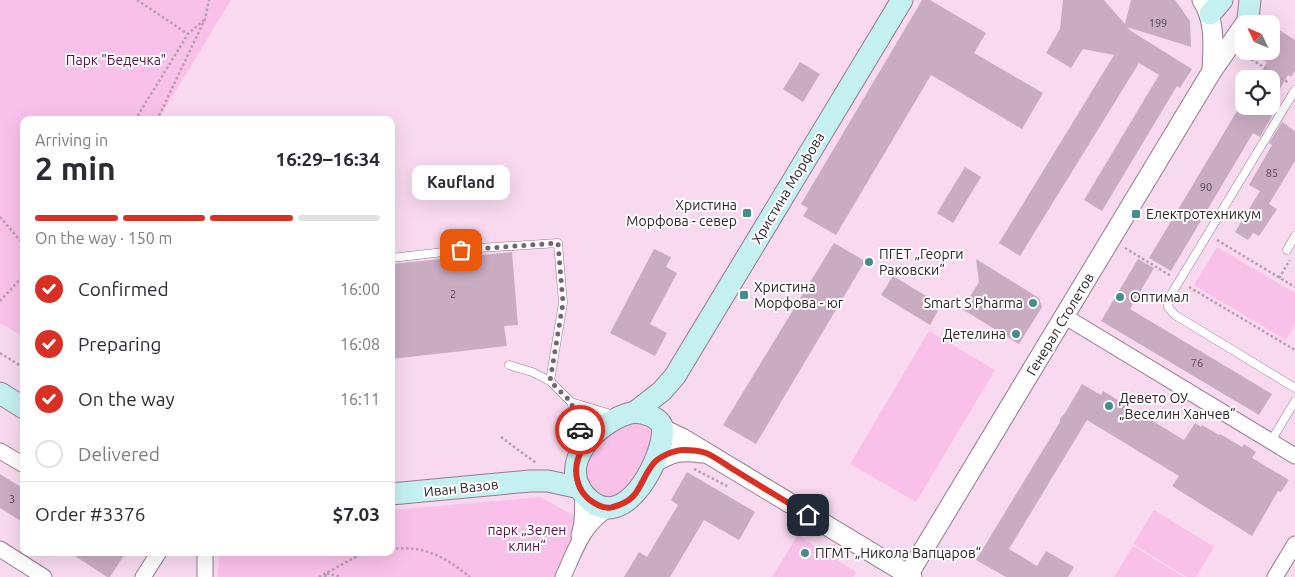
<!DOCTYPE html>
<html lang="en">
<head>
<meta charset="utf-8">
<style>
  :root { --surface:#fff; --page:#f2f2f3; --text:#2b2b33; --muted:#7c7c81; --line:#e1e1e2; --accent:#d93025 }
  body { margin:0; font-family:Ubuntu,sans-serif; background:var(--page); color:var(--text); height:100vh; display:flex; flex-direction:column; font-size:19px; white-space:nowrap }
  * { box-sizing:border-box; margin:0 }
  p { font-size:16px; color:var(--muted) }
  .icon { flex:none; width:28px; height:28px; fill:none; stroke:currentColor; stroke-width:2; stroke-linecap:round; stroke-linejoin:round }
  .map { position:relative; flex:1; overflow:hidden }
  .side { position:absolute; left:20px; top:116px; width:375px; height:440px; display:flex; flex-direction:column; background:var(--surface); border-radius:10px; box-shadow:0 5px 20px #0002 }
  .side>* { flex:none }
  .needle { width:32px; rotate:314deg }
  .buttons { position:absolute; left:1235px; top:15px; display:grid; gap:10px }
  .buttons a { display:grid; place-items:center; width:45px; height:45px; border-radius:10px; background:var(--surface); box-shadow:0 5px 20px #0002; font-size:25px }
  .pin { position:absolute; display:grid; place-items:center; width:42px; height:42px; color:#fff; margin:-21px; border-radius:10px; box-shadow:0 2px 8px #0006 }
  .courier { position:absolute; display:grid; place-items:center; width:50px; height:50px; margin:-25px; border:4px solid #d93025; border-radius:50%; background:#fff; color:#222; box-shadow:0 1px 6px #0007 }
  .bubble { position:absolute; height:35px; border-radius:10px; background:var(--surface); box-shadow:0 5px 20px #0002; font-size:16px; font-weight:600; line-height:35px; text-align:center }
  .head em { font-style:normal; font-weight:600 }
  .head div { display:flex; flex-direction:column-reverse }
  .head { display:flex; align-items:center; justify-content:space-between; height:85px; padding:0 15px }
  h1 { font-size:32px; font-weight:600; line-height:38px }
  .bar { display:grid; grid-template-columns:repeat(4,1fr); gap:8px 5px; align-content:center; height:60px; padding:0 15px }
  .bar i { height:6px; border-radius:4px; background:var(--line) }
  .bar .active { background:var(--accent) }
  .bar p { grid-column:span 4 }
  .line { display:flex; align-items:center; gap:12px; padding:0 15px; border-top:1px solid var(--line) }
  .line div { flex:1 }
  ol { padding:0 15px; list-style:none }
  li { display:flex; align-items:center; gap:15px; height:55px }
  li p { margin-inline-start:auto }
  li .icon { padding:5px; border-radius:50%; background:var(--accent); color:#fff; stroke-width:4 }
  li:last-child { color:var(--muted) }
  li i { width:28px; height:28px; border:2px solid var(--line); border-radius:50% }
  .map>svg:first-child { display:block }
  .green { fill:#f9c1ea }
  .building { fill:#caacc2 }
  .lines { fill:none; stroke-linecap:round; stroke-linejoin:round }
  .service-casing { stroke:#967a8e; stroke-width:9 }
  .minor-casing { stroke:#967a8e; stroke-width:17 }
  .tertiary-casing { stroke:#967a8e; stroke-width:21 }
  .secondary-casing { stroke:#967a8e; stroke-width:23 }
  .path { stroke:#b69daf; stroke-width:2.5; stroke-dasharray:2.5 2.5; stroke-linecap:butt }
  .service { stroke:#fff; stroke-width:8 }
  .minor { stroke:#fff; stroke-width:15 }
  .tertiary { stroke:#fff; stroke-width:19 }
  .secondary { stroke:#c5f0f1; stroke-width:21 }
  .done { stroke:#766370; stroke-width:5; stroke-dasharray:0 9 }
  .route { stroke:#d93025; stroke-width:6 }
  .poi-dot { fill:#448c8d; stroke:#fff; stroke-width:2 }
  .labels { text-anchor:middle; stroke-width:4; stroke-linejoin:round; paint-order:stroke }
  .number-label { font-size:11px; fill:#564652 }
  .park-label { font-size:14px; fill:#5a0f4d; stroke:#fff }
  .street-label { font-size:14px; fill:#30242c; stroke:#fff }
  .poi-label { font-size:14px; fill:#30242c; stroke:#fff; text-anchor:start }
</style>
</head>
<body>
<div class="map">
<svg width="1295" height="577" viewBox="0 0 1295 577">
  <rect width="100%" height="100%" fill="#f8d9ef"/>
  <g class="green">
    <polygon points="0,0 231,0 158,120 24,120 24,337 0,323"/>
    <polygon points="1217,247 1295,293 1295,325 1286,340 1194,285"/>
    <polygon points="929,331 995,370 916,502 850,464"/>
    <path d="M638,421L645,425L651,432L650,444L629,488C621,496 610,497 599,496L584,480L588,456L620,425Z"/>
    <polygon points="541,497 581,520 560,577 218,577 219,553 391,552 391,510"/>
    <polygon points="1154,510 1214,547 1196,577 1187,577 1133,544"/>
    <polygon points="798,535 856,572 853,577 772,577"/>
    <polygon points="1133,546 1184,577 1114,577"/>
  </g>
  <g class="building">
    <polygon points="922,0 930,0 986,33 974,53 1043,93 1022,129 931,75 836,235 803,216 808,208 801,204"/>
    <polygon points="1063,0 1104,0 1125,24 1131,0 1175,0 1190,21 1191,47 1127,27 1131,31 1192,69 1180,88 1177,86 1102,211 1084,200 1159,75 1139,63 1020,256 999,243 1114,55 1083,49 1071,68 1046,53 1060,29"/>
    <polygon points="1279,30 1295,40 1295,71 1291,77 1288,75 1271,104 1271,79 1257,79 1267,62 1261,59 1266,51 1271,51 1271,43"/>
    <polygon points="800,62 820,74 803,102 783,89"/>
    <polygon points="1240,106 1270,106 1266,112 1272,116 1260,137 1253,133 1171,271 1149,258"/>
    <polygon points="1282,122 1295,131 1295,161 1269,204 1277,209 1259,236 1253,233 1248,240 1235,232 1260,191 1249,185 1272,145 1269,143"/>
    <polygon points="965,167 981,177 953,223 937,213"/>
    <polygon points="834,243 865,261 756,444 723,425"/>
    <polygon points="654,249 671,257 666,267 677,273 650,324 667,333 655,356 610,333"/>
    <polygon points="512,252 518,325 504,326 507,346 391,359 391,264"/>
    <polygon points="976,259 1039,298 1042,307 1019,344 962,309 979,282"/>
    <polygon points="1138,259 1154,268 1130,309 1272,394 1259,415 1101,321"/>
    <polygon points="893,276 941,305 930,325 881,295"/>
    <polygon points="1082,384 1101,395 1103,391 1184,440 1195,423 1201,427 1202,425 1219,435 1220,434 1242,447 1244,444 1256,452 1252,458 1289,480 1281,492 1278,491 1252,536 1172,486 1179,476 1087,420 1009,549 1037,566 1046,551 1074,567 1068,577 1006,577 976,560 1060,422 1060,419 1065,413"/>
    <polygon points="687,472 755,512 739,540 704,520 670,577 624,577 639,552 647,557 678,505 671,500"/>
    <polygon points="0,474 24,489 24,523 0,508"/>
    <polygon points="69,552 126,552 110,577 107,577"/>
  </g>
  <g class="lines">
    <g class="service-casing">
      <g id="service">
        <polyline points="1295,90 1169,298 1168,307 1175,315 1295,388"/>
        <polyline points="1287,250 1295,236"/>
        <polyline points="391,258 479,248 558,243 563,303 550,381"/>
        <polyline points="509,365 532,372 550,381 571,402 614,415"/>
        <polyline points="571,402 580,427 583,443"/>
        <polyline points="1271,441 1295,401"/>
      </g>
    </g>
    <g class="minor-casing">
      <g id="minor">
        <polyline points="1064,316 1295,456"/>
        <polyline points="0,451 24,465"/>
        <polyline points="579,536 582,523 583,494"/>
        <polyline points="0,549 44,577"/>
        <polyline points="143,577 159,552"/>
        <polyline points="205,577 205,552"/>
        <path d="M563,577C576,549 582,525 610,508"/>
        <polyline points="1275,577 1295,544"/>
      </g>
    </g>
    <g class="tertiary-casing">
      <g id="tertiary">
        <path d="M1202,0C1216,21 1213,47 1212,71"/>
        <polyline points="663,429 682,438 912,577"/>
        <path d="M653,463C673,452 679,450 702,453"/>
        <polyline points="907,577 1212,71 1244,25"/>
      </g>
    </g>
    <g class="secondary-casing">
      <g id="secondary">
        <polyline points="1210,14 1222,0"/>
        <polyline points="1248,19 1250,0"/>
        <polyline points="0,393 24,408"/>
        <polyline points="635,412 662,391 675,376 902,0"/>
        <path d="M635,412C644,413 655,415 661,424C671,438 632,532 592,502C550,469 597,419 635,412Z"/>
        <polyline points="391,494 530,481 548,481 580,488"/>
      </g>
    </g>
    <g class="path">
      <polyline points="137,0 188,34"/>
      <polyline points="1243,54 1289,83"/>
      <polyline points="135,120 188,34 204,20"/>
      <polyline points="157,120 205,19 209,0"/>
      <polyline points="0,217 24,245"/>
      <polyline points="1217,240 1295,287"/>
      <polyline points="1125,248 1171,276"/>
      <polyline points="1279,278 1290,260"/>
      <polyline points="1189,287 1295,350"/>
      <polyline points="0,301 24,275"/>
      <polyline points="0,353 24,368"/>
      <polyline points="501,437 536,463"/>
      <polyline points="694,469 729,487"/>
      <path d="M391,549C425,545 445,557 470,577"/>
      <polyline points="319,577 361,554 369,552"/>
      <polyline points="325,577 326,573 340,577"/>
    </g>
    <use href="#service" class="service"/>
    <use href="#minor" class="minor"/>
    <use href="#tertiary" class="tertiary"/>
    <use href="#secondary" class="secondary"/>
  </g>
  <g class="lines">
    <polyline class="done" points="461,250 558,243 563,303 550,381 571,402 580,430"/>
    <path class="route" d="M580,430L584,447C570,467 575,494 598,505C602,507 608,509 613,507C641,500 638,483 653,464C658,457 674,450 684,450C690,450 700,451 706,453C716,457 727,466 736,471C760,486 784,500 808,515"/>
  </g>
  <g class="poi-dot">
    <rect x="742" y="208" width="10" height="10" rx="2.5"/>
    <rect x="1131" y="209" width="10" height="10" rx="2.5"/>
    <circle cx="869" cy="262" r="5"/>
    <rect x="739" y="290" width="10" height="10" rx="2.5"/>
    <circle cx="1120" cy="297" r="5"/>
    <circle cx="1033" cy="303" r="5"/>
    <circle cx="1016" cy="334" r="5"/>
    <circle cx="1109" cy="406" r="5"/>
    <circle cx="805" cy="553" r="5"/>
  </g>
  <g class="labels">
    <g class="number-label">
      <text x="1158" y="27">199</text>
      <text x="1272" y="177">85</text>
      <text x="1206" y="191">90</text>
      <text x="453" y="298">2</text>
      <text x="1197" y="367">76</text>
      <text x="12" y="503">3</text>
    </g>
    <g class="park-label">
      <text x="116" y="65">Парк "Бедечка"</text>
      <text x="527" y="535">парк „Зелен<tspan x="527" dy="16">клин“</tspan></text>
    </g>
    <g class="street-label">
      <text transform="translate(788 188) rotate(-59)" y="5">Христина Морфова</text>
      <text transform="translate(1060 324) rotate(-59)" y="5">Генерал Столетов</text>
      <text transform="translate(461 488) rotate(-6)" y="5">Иван Вазов</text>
    </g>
    <g class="poi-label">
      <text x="737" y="210" text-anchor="end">Христина<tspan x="737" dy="16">Морфова - север</tspan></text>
      <text x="1146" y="219">Електротехникум</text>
      <text x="879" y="259">ПГЕТ „Георги<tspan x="879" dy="16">Раковски“</tspan></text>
      <text x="754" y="292">Христина<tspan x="754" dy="16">Морфова - юг</tspan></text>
      <text x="1130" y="302">Оптимал</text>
      <text x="1023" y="308" text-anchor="end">Smart S Pharma</text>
      <text x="1006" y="339" text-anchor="end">Детелина</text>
      <text x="1119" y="403">Девето ОУ<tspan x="1119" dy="16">„Веселин Ханчев“</tspan></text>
      <text x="815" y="558">ПГМТ „Никола Вапцаров“</text>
    </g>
  </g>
</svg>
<div class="buttons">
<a><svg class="needle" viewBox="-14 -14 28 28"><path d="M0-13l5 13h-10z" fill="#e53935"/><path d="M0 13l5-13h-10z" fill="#7c7c81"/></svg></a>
<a><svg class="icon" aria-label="locate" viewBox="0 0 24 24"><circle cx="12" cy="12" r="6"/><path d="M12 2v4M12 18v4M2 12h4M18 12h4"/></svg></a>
</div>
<div class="pin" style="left:461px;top:250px;background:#ea580c"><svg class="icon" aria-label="bag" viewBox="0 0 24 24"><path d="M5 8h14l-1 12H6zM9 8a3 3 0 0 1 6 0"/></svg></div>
<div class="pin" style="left:808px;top:515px;background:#1f2937"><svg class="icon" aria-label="home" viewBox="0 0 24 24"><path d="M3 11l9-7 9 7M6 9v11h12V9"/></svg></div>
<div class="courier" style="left:580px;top:430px"><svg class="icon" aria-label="car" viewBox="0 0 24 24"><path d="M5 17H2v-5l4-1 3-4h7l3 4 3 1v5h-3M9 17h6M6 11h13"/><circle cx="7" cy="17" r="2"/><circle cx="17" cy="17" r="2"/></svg></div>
<div class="bubble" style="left:412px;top:165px;width:98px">Kaufland</div>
<section class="side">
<div class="head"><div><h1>2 min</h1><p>Arriving in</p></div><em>16:29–16:34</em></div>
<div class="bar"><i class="active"></i><i class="active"></i><i class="active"></i><i></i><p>On the way · 150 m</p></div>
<ol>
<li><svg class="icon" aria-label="check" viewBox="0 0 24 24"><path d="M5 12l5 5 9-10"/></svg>Confirmed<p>16:00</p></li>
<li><svg class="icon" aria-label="check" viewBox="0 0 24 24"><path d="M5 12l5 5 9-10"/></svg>Preparing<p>16:08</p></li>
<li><svg class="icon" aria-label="check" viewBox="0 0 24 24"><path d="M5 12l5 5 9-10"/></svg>On the way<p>16:11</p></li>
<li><i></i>Delivered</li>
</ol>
<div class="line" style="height:65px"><div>Order #3376</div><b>$7.03</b></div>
</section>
</div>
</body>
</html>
